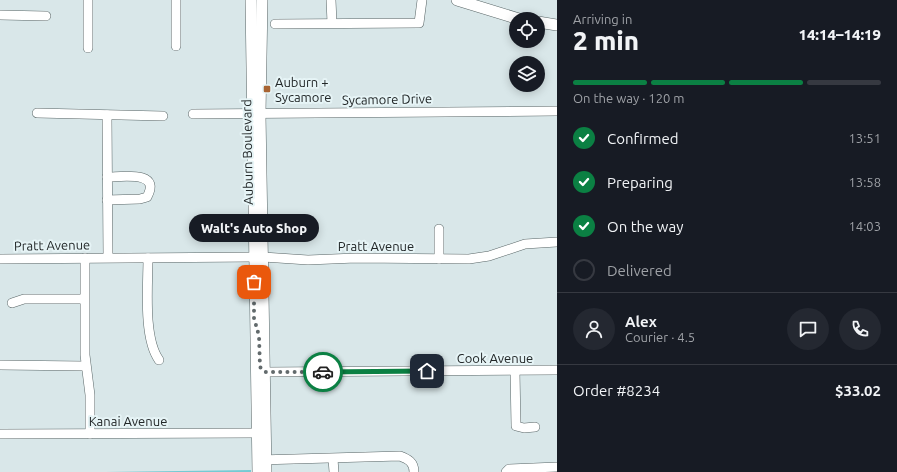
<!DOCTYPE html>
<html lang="en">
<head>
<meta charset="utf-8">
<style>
  :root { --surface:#171b24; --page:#242831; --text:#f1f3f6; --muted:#9ea1a6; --line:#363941; --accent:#0b8043 }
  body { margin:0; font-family:Ubuntu,sans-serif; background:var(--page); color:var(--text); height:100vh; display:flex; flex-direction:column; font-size:15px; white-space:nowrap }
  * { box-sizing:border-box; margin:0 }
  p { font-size:13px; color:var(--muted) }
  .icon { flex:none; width:22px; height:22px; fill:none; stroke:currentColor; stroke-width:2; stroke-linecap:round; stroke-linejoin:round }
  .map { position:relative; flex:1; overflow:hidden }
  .side { display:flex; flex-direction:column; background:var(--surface); width:340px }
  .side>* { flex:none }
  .controls { position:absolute; left:509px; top:12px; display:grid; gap:8px }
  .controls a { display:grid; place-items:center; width:36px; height:36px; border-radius:50%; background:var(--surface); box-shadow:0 2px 10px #0003; font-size:20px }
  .pin { position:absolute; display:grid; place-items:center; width:34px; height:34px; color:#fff; margin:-17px; border-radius:8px; box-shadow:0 2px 6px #0006 }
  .courier { position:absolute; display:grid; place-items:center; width:40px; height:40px; margin:-20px; border:3px solid #0b8043; border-radius:50%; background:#fff; color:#222; box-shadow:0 1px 5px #0007 }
  .bubble { position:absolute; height:28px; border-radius:14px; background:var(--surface); box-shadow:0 2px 10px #0003; font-size:13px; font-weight:800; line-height:28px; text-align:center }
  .summary em { font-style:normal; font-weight:800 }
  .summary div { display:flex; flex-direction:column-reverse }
  .summary { display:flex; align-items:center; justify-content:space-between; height:68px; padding:0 16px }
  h1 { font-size:26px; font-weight:800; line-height:30px }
  .bar { display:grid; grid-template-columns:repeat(4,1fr); gap:6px 4px; align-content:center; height:48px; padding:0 16px }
  .bar i { height:5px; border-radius:3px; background:var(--line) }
  .bar .on { background:var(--accent) }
  .bar p { grid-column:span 4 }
  .line { display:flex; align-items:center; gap:10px; padding:0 16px; border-top:1px solid var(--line) }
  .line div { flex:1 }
  .round { display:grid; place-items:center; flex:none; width:42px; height:42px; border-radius:21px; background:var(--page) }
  ol { padding:0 16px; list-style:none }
  li { display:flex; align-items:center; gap:12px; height:44px }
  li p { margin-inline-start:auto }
  li .icon { padding:4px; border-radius:50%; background:var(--accent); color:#fff; stroke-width:4 }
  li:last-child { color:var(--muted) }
  li i { width:22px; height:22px; border:2px solid var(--line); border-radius:50% }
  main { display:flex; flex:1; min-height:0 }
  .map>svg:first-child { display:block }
  .green { fill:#75cad3 }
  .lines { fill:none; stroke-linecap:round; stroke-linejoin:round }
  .minor-casing { stroke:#586566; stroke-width:10 }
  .major-casing { stroke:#586566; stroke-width:12 }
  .minor { stroke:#fff; stroke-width:9 }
  .major { stroke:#fff; stroke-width:11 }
  .done { stroke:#626a6c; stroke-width:4; stroke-dasharray:0 7.2 }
  .route { stroke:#0b8043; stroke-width:5 }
  .poi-dot { fill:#a86433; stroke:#e6f4f6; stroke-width:1.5 }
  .labels { text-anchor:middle; stroke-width:4; stroke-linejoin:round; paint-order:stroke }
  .poi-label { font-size:13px; fill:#222728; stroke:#e6f4f6; text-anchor:start }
  .street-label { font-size:13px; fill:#222728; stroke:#e6f4f6 }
</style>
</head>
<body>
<main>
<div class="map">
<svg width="557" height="472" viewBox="0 0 557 472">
  <rect width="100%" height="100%" fill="#d9e7e9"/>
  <polygon class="green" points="251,470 251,472 106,472"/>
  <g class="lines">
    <g class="minor-casing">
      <g id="minor">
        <polyline points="176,0 176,46"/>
        <polyline points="331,0 332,23"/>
        <polyline points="0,15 46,16"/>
        <polyline points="275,24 419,23 422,0"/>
        <polyline points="88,48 88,0"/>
        <polyline points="37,113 163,116"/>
        <polyline points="193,114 557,111"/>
        <polyline points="107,115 108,257"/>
        <path d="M107,177C121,177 162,170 147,197L140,199L107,200"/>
        <polyline points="439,229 439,259"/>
        <polyline points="85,258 85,355 90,395 90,434"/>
        <path d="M148,258C148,285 143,338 159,360"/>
        <polyline points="0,259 263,257 308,260 356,258 469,259 489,256 525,244 557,242"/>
        <polyline points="12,303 24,299 84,299"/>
        <polyline points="0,365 85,366"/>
        <polyline points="515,371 516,426 524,428 535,427"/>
        <polyline points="265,372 557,370"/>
        <polyline points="0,434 257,433"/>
        <polyline points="333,459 334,472"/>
        <path d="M259,460L400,456C408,459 414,462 414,472"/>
        <polyline points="506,472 509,469 557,467"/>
      </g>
    </g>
    <g class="major-casing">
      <g id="major">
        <polyline points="251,0 258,472"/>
        <polyline points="262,0 260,114 266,472"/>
        <polyline points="457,0 519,19"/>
        <polyline points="538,22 557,25"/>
      </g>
    </g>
    <use href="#minor" class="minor"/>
    <use href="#major" class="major"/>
  </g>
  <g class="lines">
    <polyline class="done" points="254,282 254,318 259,336 260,367 265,372 323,372"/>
    <polyline class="route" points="323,372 427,371"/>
  </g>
  <rect class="poi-dot" x="263" y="85" width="8" height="8" rx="2"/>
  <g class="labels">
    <g class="poi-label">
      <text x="275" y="87">Auburn +<tspan x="275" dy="15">Sycamore</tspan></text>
    </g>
    <g class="street-label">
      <text transform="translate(387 99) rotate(-1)" y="5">Sycamore Drive</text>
      <text transform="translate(247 152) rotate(-91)" y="5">Auburn Boulevard</text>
      <text transform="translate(52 245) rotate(-1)" y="5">Pratt Avenue</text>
      <text x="376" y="251">Pratt Avenue</text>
      <text x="495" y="363">Cook Avenue</text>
      <text x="128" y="426">Kanai Avenue</text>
    </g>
  </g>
</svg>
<div class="controls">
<a><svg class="icon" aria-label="locate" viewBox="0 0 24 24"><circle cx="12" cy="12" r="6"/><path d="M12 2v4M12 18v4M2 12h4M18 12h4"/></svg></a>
<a><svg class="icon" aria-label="layers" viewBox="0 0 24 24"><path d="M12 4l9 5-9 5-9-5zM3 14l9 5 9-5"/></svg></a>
</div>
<div class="pin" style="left:254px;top:282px;background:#ea580c"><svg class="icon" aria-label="bag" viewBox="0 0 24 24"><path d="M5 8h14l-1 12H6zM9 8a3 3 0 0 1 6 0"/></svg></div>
<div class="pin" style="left:427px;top:371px;background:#1f2937"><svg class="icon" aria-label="home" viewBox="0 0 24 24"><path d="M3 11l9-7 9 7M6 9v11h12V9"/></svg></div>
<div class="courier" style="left:323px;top:372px"><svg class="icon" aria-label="car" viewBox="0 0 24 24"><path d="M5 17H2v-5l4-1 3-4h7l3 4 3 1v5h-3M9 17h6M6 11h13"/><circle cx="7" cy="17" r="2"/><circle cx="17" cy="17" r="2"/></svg></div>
<div class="bubble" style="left:189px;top:214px;width:130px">Walt's Auto Shop</div>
</div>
<section class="side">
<div class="summary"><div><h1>2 min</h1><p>Arriving in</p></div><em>14:14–14:19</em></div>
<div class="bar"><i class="on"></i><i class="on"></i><i class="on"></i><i></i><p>On the way · 120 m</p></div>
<ol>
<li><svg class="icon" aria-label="check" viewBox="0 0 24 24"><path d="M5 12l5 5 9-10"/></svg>Confirmed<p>13:51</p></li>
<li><svg class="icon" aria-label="check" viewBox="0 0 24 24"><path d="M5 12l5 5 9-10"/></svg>Preparing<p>13:58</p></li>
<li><svg class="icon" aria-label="check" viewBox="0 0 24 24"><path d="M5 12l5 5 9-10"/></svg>On the way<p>14:03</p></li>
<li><i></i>Delivered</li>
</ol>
<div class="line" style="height:72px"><a class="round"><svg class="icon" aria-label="person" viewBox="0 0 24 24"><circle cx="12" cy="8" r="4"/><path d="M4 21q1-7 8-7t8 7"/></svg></a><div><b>Alex</b><p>Courier · 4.5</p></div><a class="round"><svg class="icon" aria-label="chat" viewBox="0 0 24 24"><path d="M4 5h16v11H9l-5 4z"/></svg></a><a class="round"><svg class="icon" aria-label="phone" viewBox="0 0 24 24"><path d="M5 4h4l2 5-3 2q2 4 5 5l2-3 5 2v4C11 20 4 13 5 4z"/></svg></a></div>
<div class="line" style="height:52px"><div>Order #8234</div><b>$33.02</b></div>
</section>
</main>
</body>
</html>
